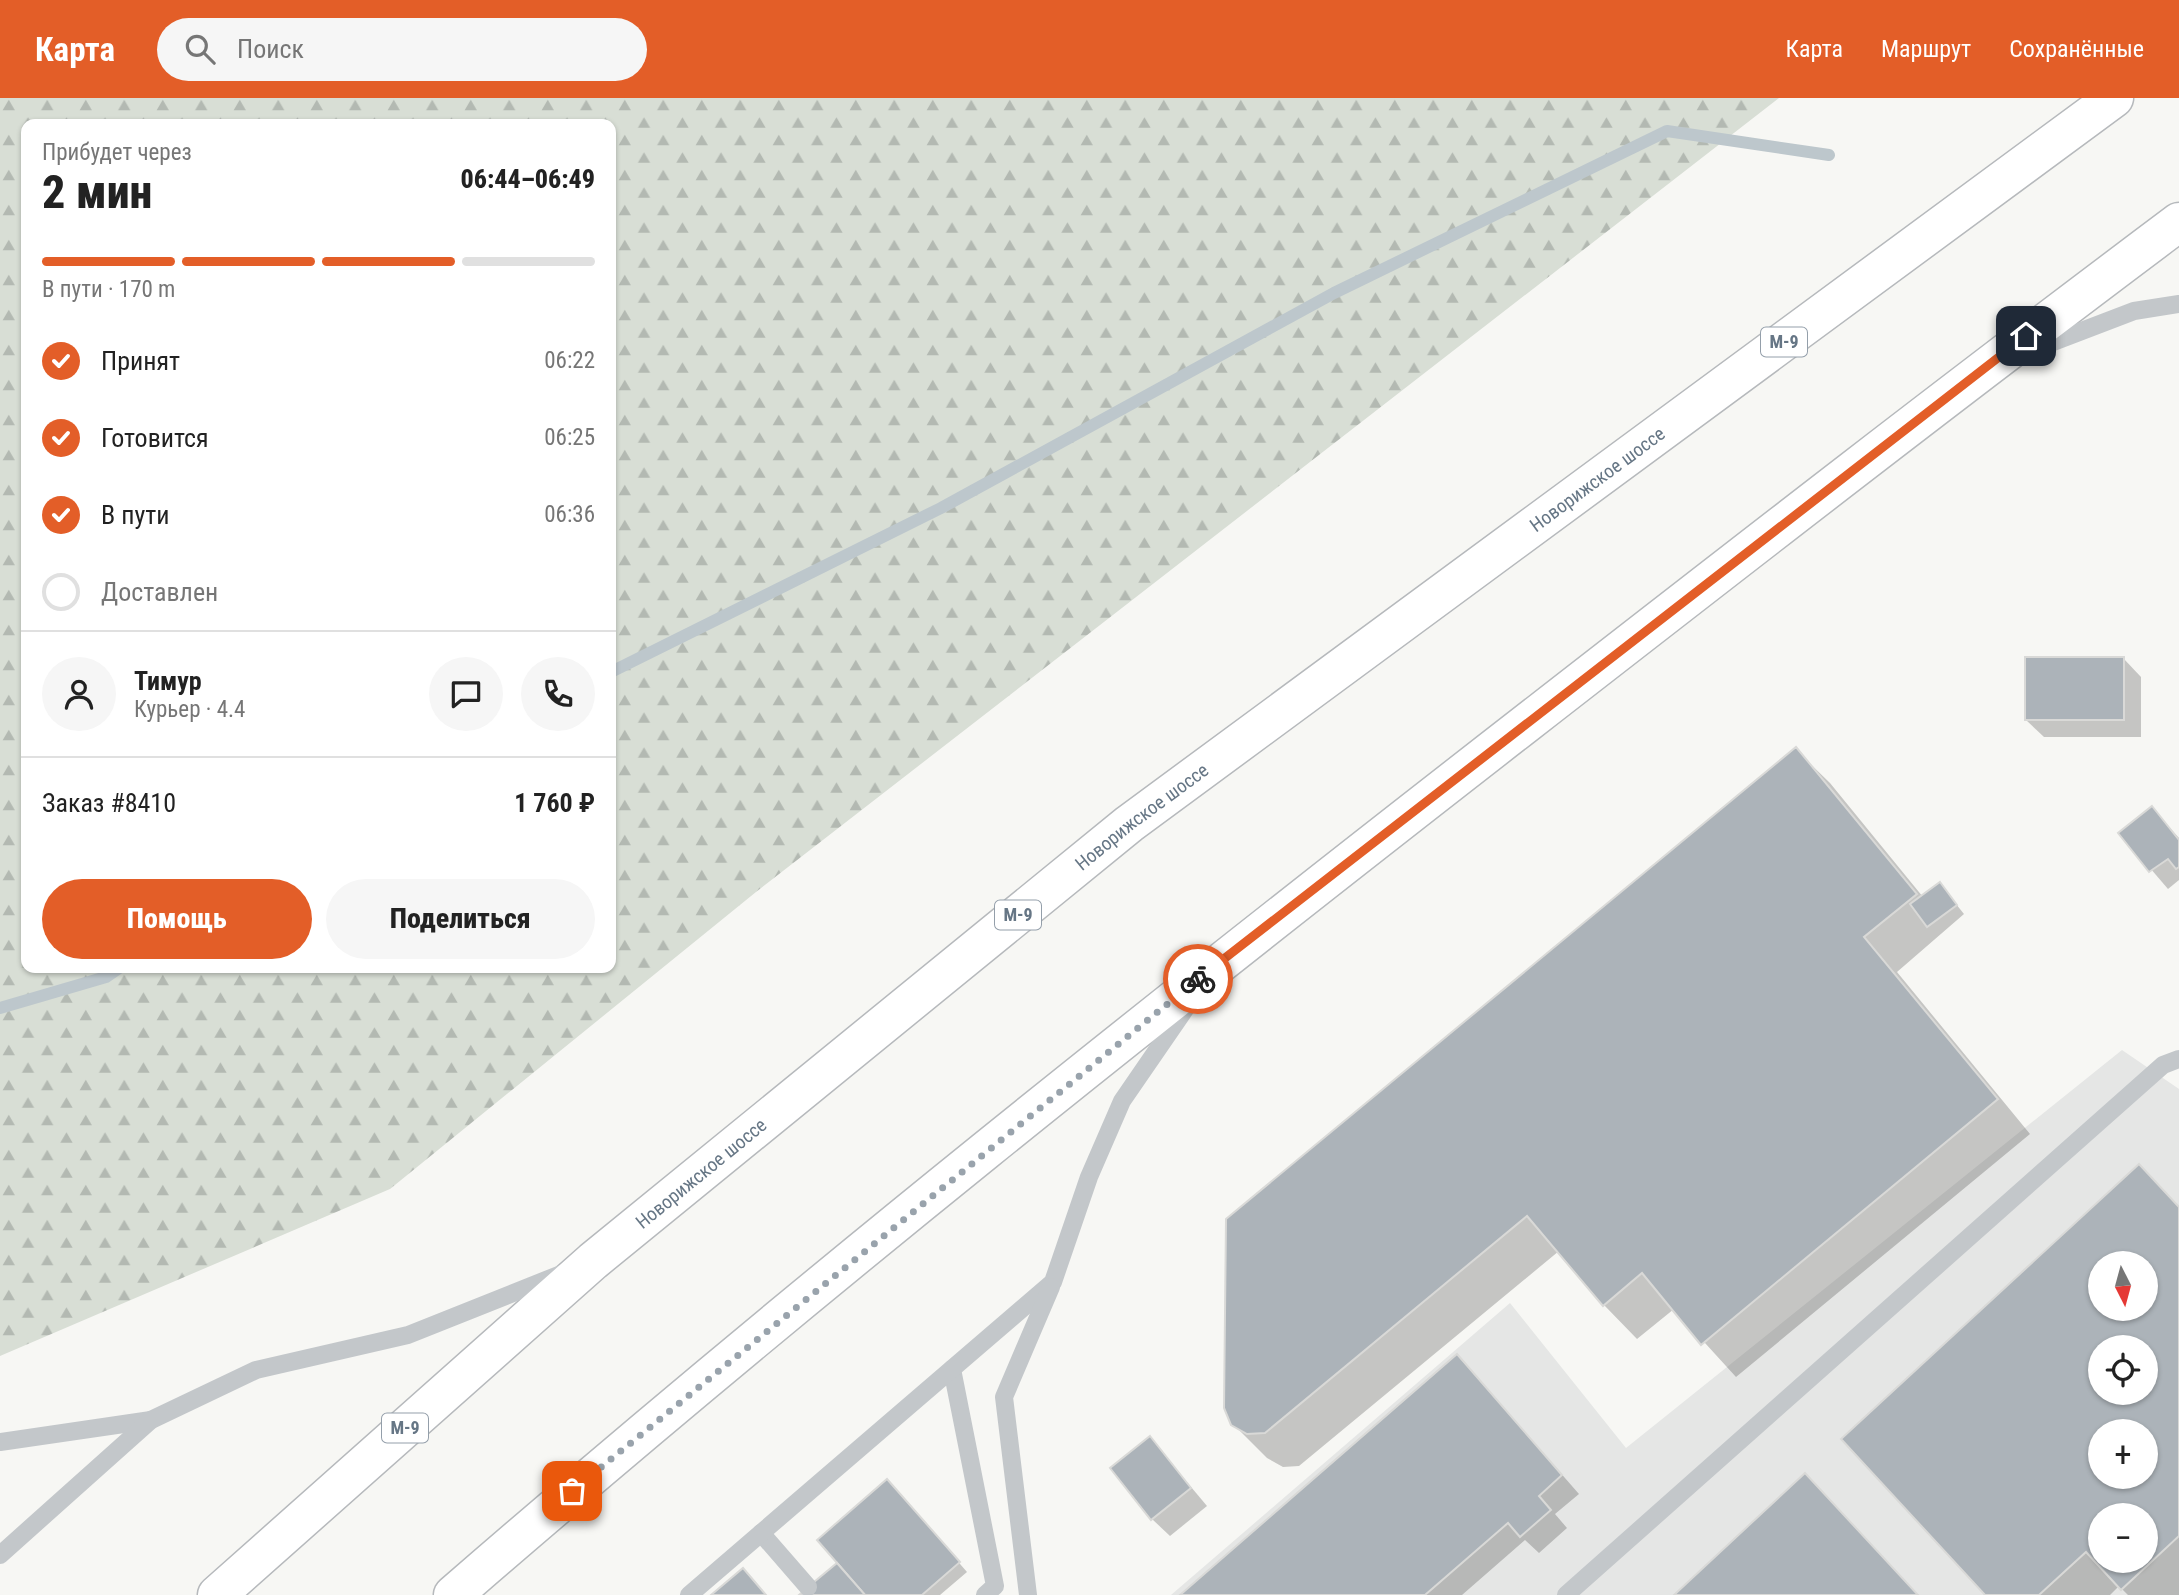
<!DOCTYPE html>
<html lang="ru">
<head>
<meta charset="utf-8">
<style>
  :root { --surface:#fff; --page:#f6f6f6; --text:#222; --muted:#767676; --line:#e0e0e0; --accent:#e35e28 }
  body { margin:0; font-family:"Roboto Condensed",sans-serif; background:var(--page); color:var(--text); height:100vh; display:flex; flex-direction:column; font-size:26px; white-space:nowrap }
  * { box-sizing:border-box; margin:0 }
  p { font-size:23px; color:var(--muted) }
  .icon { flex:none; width:38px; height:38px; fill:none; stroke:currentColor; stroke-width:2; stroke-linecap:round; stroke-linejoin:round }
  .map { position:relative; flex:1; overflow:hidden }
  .panel { position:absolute; left:21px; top:21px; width:595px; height:854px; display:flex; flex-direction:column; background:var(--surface); border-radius:14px; box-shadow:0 2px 5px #0004 }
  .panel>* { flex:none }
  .needle { width:46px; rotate:174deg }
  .controls { position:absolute; left:2088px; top:1153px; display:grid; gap:14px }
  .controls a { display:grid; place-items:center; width:70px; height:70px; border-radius:50%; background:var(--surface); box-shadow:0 2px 5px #0004; font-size:35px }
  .pin { position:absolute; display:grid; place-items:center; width:60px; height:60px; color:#fff; margin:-30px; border-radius:14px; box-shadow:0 4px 10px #0006 }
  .courier { position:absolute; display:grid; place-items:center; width:70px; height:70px; margin:-35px; border:5px solid #e35e28; border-radius:50%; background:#fff; color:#222; box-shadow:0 2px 9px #0007 }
  .head em { font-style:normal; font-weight:800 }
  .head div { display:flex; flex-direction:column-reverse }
  .head { display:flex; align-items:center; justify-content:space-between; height:119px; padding:0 21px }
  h1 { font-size:46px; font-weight:800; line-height:52px }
  .bar { display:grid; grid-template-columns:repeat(4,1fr); gap:10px 7px; align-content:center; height:84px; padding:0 21px }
  .bar i { height:9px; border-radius:5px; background:var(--line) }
  .bar .current { background:var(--accent) }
  .bar p { grid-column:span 4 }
  .line { display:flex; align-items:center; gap:18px; padding:0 21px; border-top:2px solid var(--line) }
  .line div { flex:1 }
  .round { display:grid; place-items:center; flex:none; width:74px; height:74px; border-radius:37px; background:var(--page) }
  ol { padding:0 21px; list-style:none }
  li { display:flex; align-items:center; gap:21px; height:77px }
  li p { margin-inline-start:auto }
  li .icon { padding:7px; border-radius:50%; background:var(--accent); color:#fff; stroke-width:4 }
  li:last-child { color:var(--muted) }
  li i { width:38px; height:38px; border:4px solid var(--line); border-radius:50% }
  .action { display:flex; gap:14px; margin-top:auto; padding:14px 21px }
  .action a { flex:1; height:80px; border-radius:42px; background:var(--accent); color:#fff; font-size:28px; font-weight:800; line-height:80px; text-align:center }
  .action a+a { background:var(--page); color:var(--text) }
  header { display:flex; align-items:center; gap:42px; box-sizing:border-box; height:98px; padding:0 35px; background:var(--accent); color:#fff }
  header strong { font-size:33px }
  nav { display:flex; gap:38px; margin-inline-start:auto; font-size:24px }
  .search { width:490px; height:63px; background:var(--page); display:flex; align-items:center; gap:18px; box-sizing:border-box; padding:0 24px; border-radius:38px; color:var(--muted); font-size:26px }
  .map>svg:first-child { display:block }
  .built { fill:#e5e6e5; fill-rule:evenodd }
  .forest { fill:url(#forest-firs); fill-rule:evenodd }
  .shadow { fill:#0003; fill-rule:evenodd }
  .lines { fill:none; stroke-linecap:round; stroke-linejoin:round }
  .stream { stroke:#bdc7cc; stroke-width:12 }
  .building { fill:#acb3b9; stroke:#d9d9d7; stroke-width:2; fill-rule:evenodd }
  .motorway-casing { stroke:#b6b9bc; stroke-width:41 }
  .service { stroke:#c3c7ca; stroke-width:18 }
  .motorway { stroke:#fff; stroke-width:38 }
  .done { stroke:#99a3ac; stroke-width:7; stroke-dasharray:0 12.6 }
  .route { stroke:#e35e28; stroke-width:9 }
  .labels { text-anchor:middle; stroke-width:7; stroke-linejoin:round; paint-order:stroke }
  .shield { fill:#fff; stroke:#949faa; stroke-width:2 }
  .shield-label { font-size:18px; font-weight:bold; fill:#667685 }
  .street-label { font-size:19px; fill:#667685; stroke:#fff }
</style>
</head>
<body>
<header>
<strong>Карта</strong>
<div class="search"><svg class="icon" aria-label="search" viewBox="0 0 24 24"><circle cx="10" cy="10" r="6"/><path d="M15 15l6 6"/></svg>Поиск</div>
<nav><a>Карта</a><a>Маршрут</a><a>Сохранённые</a></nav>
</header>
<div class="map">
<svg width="2179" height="1497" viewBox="0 0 2179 1497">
  <defs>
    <pattern id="forest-firs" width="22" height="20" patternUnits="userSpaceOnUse" patternTransform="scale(1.75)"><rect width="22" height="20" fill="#d8ded5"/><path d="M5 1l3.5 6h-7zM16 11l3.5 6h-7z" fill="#b3b9b2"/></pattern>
  </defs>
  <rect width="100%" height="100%" fill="#f7f7f4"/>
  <path class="built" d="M2122,952L2179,991V1497H1171L1510,1205L1626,1350ZM2100,1166H2146V1211H2100ZM2100,1250H2146V1295H2100ZM2100,1334H2146V1379H2100ZM2100,1418H2146V1463H2100Z"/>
  <path class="forest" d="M0,0H1779L756,794L390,1091L0,1258ZM26,26H611V870H26Z"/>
  <g class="shadow">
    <polygon points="2124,561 2141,579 2141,639 2044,639 2026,622"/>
    <polygon points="1796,652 1830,685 1923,799 1940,786 1964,816 1897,874 2030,1036 1736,1279 1674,1211 1637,1241 1604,1207 1559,1153 1299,1368 1283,1369 1267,1360 1233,1326"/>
    <polygon points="2152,710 2179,740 2179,782 2168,791 2120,735"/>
    <path d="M2139,1068L2179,1109V1497H2128L2119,1488L2110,1497H1988L1843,1341ZM2100,1166H2146V1211H2100ZM2100,1250H2146V1295H2100ZM2100,1334H2146V1379H2100ZM2100,1418H2146V1463H2100Z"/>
    <polygon points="1474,1276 1579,1396 1555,1416 1567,1430 1539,1455 1525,1442 1462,1497 1182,1497"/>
    <polygon points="1150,1340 1207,1408 1170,1438 1152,1421"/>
    <polygon points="895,1391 967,1474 940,1497 802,1497 839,1465"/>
  </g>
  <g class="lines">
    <g class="stream">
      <polyline points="611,574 941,410 1334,195 1667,33 1829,57"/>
      <polyline points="0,910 106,879 119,870"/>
    </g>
  </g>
  <g class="building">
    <rect x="2025" y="559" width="99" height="63"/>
    <polygon points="1796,649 1917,796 1864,839 1998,1001 1701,1247 1642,1175 1603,1208 1527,1118 1265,1335 1247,1336 1231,1327 1224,1310 1226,1121"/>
    <polygon points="2152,708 2179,742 2179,769 2176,771 2168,761 2149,774 2118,735"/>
    <polygon points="1940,784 1957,807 1927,829 1910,806"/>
    <path d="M2139,1066L2179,1109V1438L2121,1492L2086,1454L2039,1497H1985L1841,1341ZM2100,1166H2146V1211H2100ZM2100,1250H2146V1295H2100ZM2100,1334H2146V1379H2100ZM2100,1418H2146V1463H2100Z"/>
    <polygon points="1457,1256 1562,1377 1539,1398 1551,1412 1520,1439 1508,1425 1425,1497 1180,1497"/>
    <polygon points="1150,1338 1191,1390 1151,1422 1110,1370"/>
    <polygon points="1805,1375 1918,1497 1674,1497"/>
    <polygon points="887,1381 960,1464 922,1497 865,1497 817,1442"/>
    <polygon points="837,1465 865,1497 799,1497 808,1489"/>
    <polygon points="743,1470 766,1497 711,1497"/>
  </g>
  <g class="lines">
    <g class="motorway-casing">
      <g id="motorway">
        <path id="s1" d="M217,1497L593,1163L1129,726L2114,0"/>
        <path d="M453,1497C802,1194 1164,907 1528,624C1744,456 1960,288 2179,124"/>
      </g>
    </g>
    <g class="service">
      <polyline points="2032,252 2134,213 2179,206"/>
      <polyline points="952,1271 995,1488 985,1497"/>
      <polyline points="0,1344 151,1322"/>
      <polyline points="761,1435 808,1489"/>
      <polyline points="0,1457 151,1322 256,1272 408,1237 561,1176"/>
      <polyline points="689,1497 1053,1184 1089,1079 1122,1003 1188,907"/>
      <polyline points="1028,1497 1004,1299 1051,1189"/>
      <polyline points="1566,1497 2163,967 2179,961"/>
    </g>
    <use href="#motorway" class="motorway"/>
  </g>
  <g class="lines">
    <polyline class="done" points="572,1393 1198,881"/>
    <polyline class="route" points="1198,881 2026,238"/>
  </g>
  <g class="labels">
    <g class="shield">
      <rect x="1761" y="229.5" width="46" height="29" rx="5"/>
      <rect x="995" y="802.5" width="46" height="29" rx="5"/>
      <rect x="382" y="1315.5" width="46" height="29" rx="5"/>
    </g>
    <g class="shield-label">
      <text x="1784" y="250">М-9</text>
      <text x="1018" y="823">М-9</text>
      <text x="405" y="1336">М-9</text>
    </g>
    <g class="street-label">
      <text dy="7" stroke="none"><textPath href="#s1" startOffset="1776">Новорижское шоссе</textPath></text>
      <text dy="7" stroke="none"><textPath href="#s1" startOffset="1209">Новорижское шоссе</textPath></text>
      <text dy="7" stroke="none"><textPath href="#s1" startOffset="642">Новорижское шоссе</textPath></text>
    </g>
  </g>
</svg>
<div class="controls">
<a><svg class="needle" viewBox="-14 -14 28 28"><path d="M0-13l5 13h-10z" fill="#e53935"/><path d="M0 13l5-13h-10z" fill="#767676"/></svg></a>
<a><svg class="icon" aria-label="locate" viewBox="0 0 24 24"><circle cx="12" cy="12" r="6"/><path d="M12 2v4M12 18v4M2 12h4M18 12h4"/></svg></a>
<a>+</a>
<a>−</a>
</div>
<div class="pin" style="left:572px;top:1393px;background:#ea580c"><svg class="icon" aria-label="bag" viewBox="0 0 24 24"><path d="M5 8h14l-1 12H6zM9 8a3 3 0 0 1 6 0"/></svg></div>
<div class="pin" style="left:2026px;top:238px;background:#1f2937"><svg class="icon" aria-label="home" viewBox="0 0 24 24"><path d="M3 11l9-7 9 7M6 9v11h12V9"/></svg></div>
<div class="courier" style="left:1198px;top:881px"><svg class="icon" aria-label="bike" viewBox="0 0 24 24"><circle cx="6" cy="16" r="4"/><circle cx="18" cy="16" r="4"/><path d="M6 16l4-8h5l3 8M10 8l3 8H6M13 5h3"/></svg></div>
<section class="panel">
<div class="head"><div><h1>2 мин</h1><p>Прибудет через</p></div><em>06:44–06:49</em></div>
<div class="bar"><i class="current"></i><i class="current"></i><i class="current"></i><i></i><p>В пути · 170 m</p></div>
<ol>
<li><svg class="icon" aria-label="check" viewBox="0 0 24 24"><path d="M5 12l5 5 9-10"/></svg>Принят<p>06:22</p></li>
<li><svg class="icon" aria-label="check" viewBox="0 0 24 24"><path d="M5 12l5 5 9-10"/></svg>Готовится<p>06:25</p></li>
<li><svg class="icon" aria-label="check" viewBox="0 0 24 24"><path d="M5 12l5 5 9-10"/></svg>В пути<p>06:36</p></li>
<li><i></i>Доставлен</li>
</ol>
<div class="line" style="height:126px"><a class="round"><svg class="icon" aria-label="person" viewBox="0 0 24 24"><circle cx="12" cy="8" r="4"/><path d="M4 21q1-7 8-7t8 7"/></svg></a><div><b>Тимур</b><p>Курьер · 4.4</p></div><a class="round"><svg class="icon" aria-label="chat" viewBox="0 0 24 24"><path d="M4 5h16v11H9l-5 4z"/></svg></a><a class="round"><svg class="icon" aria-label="phone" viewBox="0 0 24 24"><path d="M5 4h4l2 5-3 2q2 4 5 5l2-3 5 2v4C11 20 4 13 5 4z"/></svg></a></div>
<div class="line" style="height:91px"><div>Заказ #8410</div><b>1 760 ₽</b></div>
<div class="action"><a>Помощь</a><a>Поделиться</a></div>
</section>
</div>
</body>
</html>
